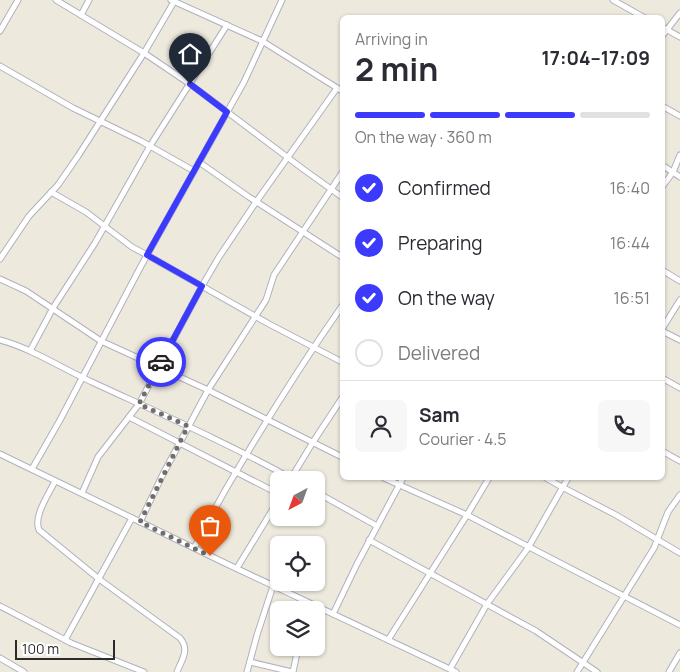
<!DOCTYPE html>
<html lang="en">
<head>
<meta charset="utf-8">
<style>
  :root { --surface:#fff; --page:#f7f7f7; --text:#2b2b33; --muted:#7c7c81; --line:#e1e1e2; --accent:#3c3afd }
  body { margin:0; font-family:Manrope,sans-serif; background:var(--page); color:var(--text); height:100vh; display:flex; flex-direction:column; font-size:19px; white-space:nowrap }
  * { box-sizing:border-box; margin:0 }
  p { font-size:16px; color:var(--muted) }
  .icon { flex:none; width:28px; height:28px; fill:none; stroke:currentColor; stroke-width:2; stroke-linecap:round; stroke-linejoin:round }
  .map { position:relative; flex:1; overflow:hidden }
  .sheet { position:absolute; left:340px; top:15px; width:325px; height:465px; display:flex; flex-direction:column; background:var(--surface); border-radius:8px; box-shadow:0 1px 4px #0004 }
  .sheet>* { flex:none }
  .needle { width:32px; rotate:221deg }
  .controls { position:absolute; left:270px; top:471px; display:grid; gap:10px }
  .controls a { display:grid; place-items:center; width:55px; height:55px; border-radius:8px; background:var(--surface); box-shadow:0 1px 4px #0004; font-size:25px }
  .scale { position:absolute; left:15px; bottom:12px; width:100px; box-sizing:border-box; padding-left:5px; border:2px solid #2b2b2b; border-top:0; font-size:14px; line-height:18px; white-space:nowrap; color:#2b2b2b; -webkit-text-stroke:4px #fff; paint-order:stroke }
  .pin { position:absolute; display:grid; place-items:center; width:42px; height:42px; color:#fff; margin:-51px -21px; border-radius:50% 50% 50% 0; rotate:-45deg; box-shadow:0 0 5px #0007 }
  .pin .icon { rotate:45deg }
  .courier { position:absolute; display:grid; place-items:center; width:50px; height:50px; margin:-25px; border:4px solid #3c3afd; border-radius:50%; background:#fff; color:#222; box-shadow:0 1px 6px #0007 }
  .headline em { font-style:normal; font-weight:700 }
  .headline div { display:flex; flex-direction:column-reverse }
  .headline { display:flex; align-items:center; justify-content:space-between; height:85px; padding:0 15px }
  h1 { font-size:32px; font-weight:700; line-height:38px }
  .bar { display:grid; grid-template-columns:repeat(4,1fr); gap:8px 5px; align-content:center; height:60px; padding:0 15px }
  .bar i { height:6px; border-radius:4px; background:var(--line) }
  .bar .selected { background:var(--accent) }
  .bar p { grid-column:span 4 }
  .line { display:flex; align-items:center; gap:12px; padding:0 15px; border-top:1px solid var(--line) }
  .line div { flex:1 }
  .round { display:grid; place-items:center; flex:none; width:52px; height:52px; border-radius:8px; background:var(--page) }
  ol { padding:0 15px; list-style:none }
  li { display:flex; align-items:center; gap:15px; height:55px }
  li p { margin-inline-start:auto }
  li .icon { padding:5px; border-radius:50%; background:var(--accent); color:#fff; stroke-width:4 }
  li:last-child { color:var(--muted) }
  li i { width:28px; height:28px; border:2px solid var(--line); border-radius:50% }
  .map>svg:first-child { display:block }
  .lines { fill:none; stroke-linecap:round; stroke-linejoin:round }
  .street-casing { stroke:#b1b1bf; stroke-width:7 }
  .street { stroke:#fff; stroke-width:5 }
  .done { stroke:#6f6e69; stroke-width:5; stroke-dasharray:0 9 }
  .route { stroke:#3c3afd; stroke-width:6 }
</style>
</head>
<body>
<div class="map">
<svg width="680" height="672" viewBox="0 0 680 672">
  <rect width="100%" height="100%" fill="#ede9dd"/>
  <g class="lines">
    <g class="street-casing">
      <g id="street">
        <polyline points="56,0 144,53 190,84 303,169 342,197"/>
        <polyline points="171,0 262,41 342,91"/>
        <polyline points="613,0 645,18"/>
        <polyline points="81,15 89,0"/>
        <polyline points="662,27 680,37"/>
        <polyline points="0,31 18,0"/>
        <polyline points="662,36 680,13"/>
        <polyline points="0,66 73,108 141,141 194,171"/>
        <polyline points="662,106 680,116"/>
        <polyline points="199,162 249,197 342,257"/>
        <polyline points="662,165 680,177"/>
        <polyline points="662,187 673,172 680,155"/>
        <polyline points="51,192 86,212 132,247 147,255 269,324 342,362"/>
        <polyline points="0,259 29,216 58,185 78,156 144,53 175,0"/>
        <polyline points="662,270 680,281"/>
        <polyline points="0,279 26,291 101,341 208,390 342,457"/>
        <polyline points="662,329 680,300"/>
        <polyline points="662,331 680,340"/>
        <path d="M0,340C33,349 63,369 94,383C161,414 230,444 294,480"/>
        <polyline points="30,351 53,308 95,243 150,146 227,25"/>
        <polyline points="662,378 680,388"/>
        <polyline points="129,417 279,494"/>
        <polyline points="662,451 680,461"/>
        <polyline points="0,454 227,564 456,672"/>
        <polyline points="32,469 60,420 141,266 244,82 282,0"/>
        <polyline points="384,478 467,515 680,625"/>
        <polyline points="546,478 562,487 616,515 680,553"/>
        <polyline points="290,480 313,442 342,398"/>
        <path d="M55,481C49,494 33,516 39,530L99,579L180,638C190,650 182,659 177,672"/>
        <polyline points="316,492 377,526"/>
        <polyline points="82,493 98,457 139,404 202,286 219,257 256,202 337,88"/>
        <polyline points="140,522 162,476 208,390 266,300 274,275 342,173"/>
        <polyline points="369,540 536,631 597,672"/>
        <path d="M194,548C207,524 219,500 233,477C267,419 303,362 342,306"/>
        <polyline points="237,568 279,499"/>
        <polyline points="0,606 71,643 144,672"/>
        <polyline points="333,614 357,564 403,478"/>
        <polyline points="65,640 132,518"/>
        <polyline points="388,640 467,515 489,478"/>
        <polyline points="0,658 24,672"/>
        <polyline points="250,662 292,672"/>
        <polyline points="450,669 487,604 528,548 568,478"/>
        <polyline points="247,672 257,635 273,586"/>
        <polyline points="293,672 298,648"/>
        <polyline points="577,672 654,548 668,512 680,495"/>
        <polyline points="669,672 680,653"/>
      </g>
    </g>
    <use href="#street" class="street"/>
  </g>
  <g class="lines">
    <polyline class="done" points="161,362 139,404 188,426 140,522 210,556"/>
    <polyline class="route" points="161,362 202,286 147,255 227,112 190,84"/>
  </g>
</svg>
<div class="controls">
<a><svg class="needle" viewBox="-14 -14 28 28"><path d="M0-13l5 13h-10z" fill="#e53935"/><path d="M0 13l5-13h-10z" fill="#7c7c81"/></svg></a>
<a><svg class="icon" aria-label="locate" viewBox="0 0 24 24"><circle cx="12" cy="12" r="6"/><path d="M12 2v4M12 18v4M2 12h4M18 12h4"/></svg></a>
<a><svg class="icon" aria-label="layers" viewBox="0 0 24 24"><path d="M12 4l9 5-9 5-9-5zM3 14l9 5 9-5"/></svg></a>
</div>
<div class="scale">100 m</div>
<div class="pin" style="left:210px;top:556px;background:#ea580c"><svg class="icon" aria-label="bag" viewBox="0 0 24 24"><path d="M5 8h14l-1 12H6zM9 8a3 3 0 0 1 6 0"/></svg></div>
<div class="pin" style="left:190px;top:84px;background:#1f2937"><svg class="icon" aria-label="home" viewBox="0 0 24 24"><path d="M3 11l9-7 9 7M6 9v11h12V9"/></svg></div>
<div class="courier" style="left:161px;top:362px"><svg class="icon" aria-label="car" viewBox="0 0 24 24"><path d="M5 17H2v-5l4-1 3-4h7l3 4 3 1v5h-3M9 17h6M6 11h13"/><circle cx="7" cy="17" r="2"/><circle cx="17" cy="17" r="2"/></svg></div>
<section class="sheet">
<div class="headline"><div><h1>2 min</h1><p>Arriving in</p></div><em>17:04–17:09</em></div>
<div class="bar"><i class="selected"></i><i class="selected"></i><i class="selected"></i><i></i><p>On the way · 360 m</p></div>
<ol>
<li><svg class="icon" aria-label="check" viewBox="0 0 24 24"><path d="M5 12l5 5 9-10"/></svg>Confirmed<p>16:40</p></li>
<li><svg class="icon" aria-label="check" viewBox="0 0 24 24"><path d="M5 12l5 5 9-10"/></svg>Preparing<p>16:44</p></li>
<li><svg class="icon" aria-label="check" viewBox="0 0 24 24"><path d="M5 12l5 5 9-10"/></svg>On the way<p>16:51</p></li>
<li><i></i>Delivered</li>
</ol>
<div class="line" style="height:90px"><a class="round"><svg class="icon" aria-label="person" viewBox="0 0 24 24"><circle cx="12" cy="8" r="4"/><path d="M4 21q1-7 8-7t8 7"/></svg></a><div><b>Sam</b><p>Courier · 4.5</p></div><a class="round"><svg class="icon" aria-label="phone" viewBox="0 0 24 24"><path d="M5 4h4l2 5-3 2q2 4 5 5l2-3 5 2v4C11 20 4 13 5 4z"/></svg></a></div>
</section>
</div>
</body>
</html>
